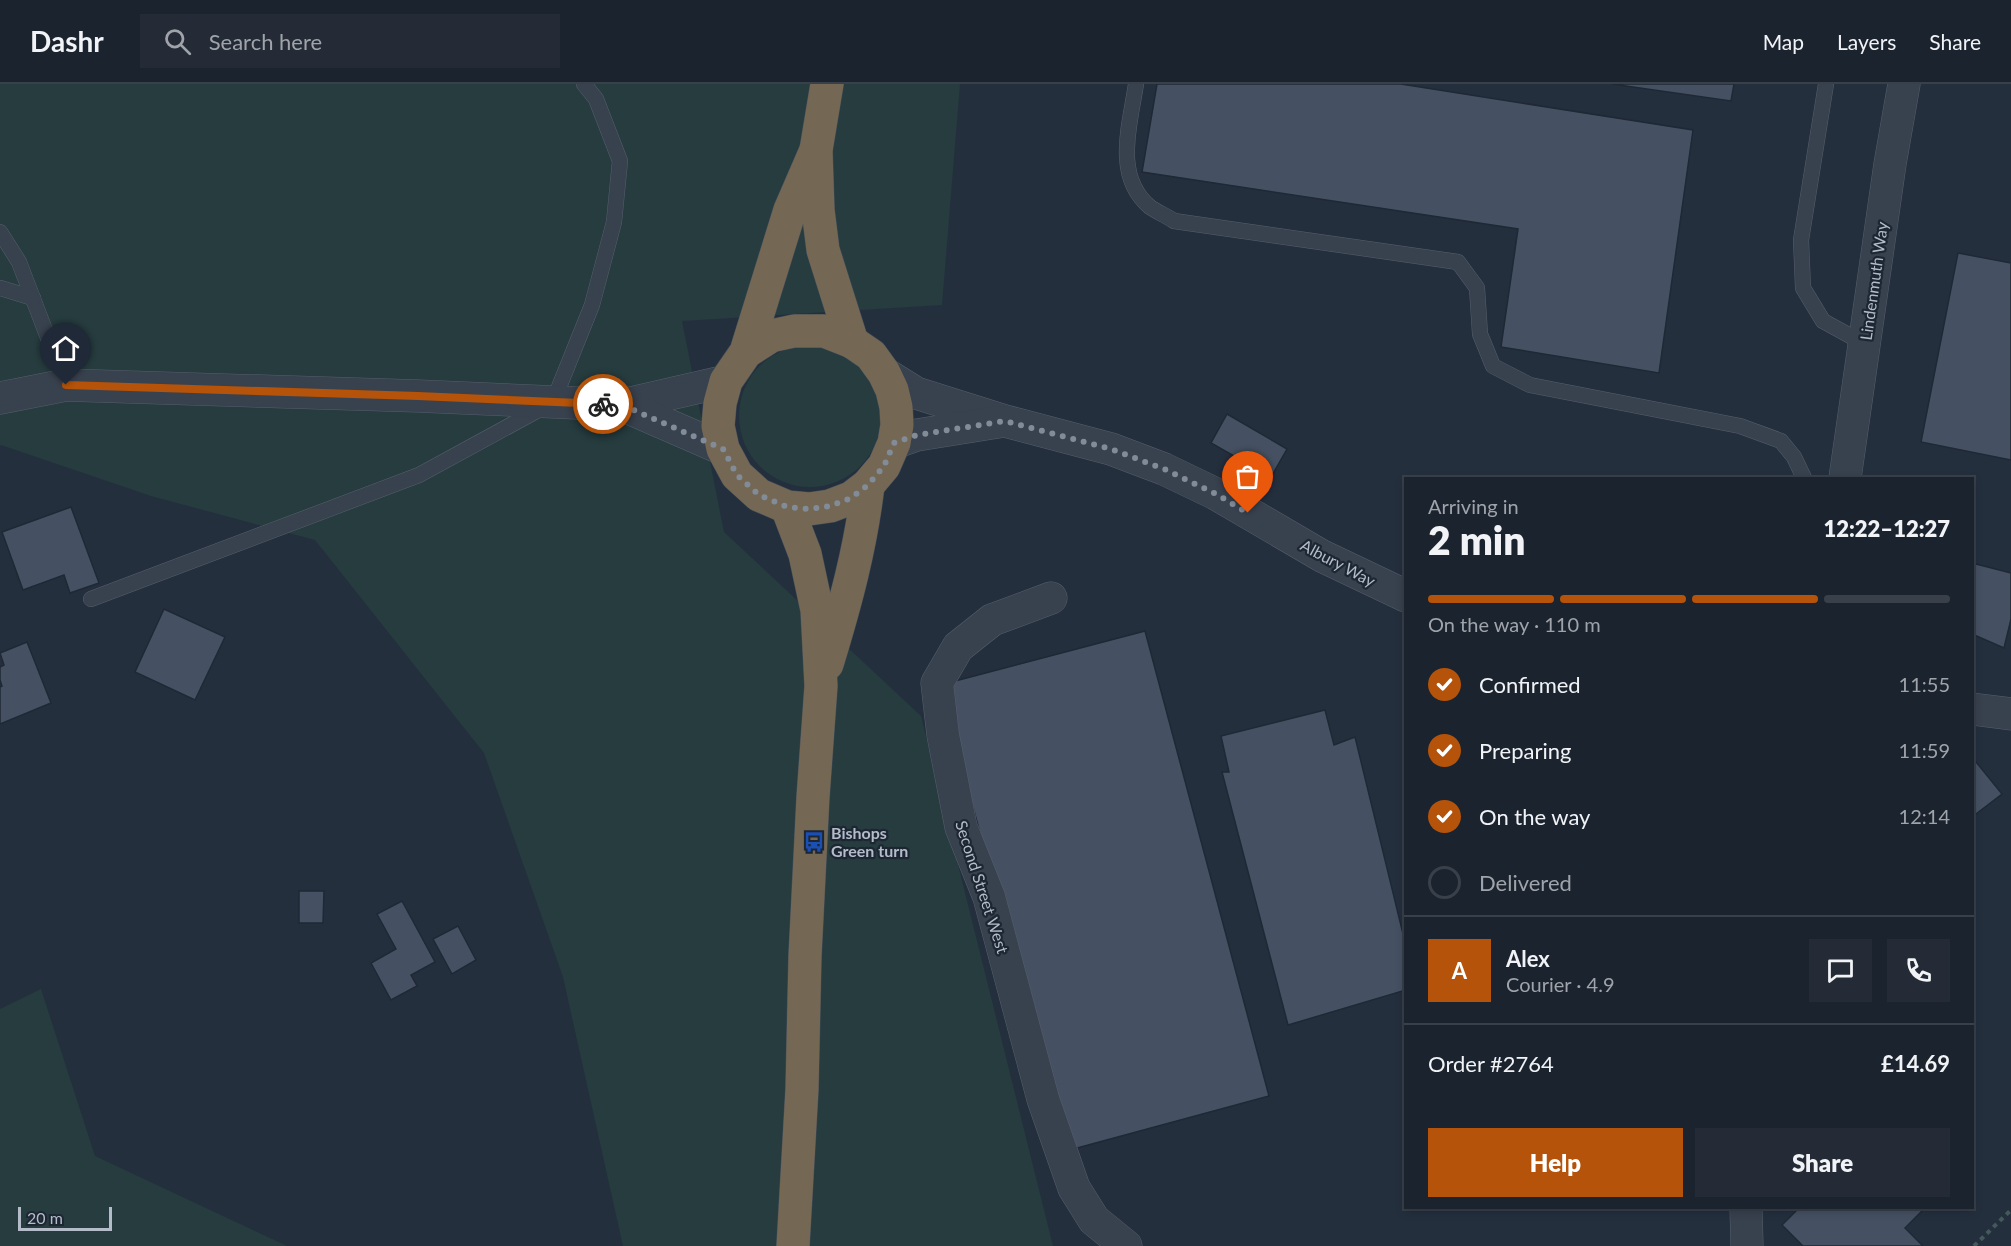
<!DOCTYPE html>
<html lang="en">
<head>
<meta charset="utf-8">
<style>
  :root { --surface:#1b232e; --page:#242b36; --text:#f1f3f6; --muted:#a0a4aa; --line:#39404a; --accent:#b45309 }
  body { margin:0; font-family:Lato,sans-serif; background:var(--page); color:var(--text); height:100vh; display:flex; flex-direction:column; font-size:22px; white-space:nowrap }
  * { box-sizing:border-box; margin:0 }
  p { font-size:20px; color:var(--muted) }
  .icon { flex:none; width:33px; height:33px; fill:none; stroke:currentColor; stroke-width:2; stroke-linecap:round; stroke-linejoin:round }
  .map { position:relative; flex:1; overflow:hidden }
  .side { position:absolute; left:1404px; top:393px; width:570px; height:732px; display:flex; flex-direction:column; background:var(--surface); border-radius:0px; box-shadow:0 3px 9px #0003,0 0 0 2px var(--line) }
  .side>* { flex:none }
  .scale { position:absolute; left:18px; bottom:15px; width:94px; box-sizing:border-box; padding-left:6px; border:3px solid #b4bcc9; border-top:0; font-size:16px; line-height:21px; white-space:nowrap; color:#b4bcc9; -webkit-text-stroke:4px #1d2633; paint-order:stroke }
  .pin { position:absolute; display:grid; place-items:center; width:51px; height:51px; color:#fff; margin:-62px -26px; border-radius:50% 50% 50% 0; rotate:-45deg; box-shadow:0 0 6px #0007 }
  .pin .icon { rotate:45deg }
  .courier { position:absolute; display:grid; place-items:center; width:60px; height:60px; margin:-30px; border:4px solid #b45309; border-radius:50%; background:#fff; color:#222; box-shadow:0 2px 8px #0007 }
  .headline em { font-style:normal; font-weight:800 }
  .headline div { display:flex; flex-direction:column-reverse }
  .headline { display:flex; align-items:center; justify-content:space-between; height:102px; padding:0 24px }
  h1 { font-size:39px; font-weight:800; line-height:45px }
  .bar { display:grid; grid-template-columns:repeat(4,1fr); gap:9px 6px; align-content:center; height:72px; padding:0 24px }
  .bar i { height:8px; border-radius:4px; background:var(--line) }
  .bar .current { background:var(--accent) }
  .bar p { grid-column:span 4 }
  .line { display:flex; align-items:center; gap:15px; padding:0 24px; border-top:2px solid var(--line) }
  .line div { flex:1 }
  .round { display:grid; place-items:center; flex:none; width:63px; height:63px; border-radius:0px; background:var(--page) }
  ol { padding:0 24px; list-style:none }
  li { display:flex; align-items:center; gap:18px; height:66px }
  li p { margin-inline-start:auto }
  li .icon { padding:6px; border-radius:50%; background:var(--accent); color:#fff; stroke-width:4 }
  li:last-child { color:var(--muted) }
  li i { width:33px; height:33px; border:3px solid var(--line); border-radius:50% }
  .action { display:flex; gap:12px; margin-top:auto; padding:12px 24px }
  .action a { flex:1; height:69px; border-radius:0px; background:var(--accent); color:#fff; font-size:24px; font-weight:800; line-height:69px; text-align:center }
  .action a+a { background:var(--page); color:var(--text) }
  header { display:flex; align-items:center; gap:36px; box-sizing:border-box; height:84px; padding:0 30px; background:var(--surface); border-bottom:2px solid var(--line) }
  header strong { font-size:28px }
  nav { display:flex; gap:33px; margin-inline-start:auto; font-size:21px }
  .search { width:420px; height:54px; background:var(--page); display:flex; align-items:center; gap:15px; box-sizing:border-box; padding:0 21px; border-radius:0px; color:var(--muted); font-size:22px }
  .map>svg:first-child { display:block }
  .green { fill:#263c3f }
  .building { fill:#455162; stroke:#1f2835; stroke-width:1.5 }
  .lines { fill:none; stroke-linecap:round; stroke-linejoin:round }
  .lane-casing { stroke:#565f6c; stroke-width:16 }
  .street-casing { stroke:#565f6c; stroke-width:33 }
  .highway-casing { stroke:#434c59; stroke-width:34 }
  .path { stroke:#44595c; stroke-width:4; stroke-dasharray:4.5 4.5; stroke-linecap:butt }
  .lane { stroke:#38414e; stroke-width:15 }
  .street { stroke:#38414e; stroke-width:32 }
  .highway { stroke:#746855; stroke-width:33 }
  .done { stroke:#828b98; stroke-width:6; stroke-dasharray:0 10.8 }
  .route { stroke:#b45309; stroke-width:8 }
  .labels { text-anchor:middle; stroke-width:4.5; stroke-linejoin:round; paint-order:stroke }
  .street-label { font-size:16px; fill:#b4bcc9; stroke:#1d2633 }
  .poi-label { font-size:16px; font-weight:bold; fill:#b4bcc9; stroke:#1d2633; text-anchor:start }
</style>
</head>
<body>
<header>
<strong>Dashr</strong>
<div class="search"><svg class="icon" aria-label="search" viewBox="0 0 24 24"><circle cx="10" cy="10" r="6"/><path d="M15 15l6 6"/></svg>Search here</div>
<nav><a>Map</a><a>Layers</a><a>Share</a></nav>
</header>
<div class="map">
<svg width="2011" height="1162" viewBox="0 0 2011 1162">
  <rect width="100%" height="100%" fill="#242f3e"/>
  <g class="green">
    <polygon points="0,0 960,0 942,221 682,237 724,448 921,632 1053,1162 623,1162 563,893 484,669 315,456 151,412 1,361 0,362"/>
    <circle cx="810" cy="332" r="71"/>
    <polygon points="41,905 95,1072 287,1162 0,1162 0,925"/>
  </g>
  <g class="building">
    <polygon points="1157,0 1401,0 1693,46 1659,289 1501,263 1518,145 1142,88"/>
    <polygon points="1612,0 1734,0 1731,17"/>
    <polygon points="1958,169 2011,179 2011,376 1921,358"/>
    <polygon points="1227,330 1287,365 1271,393 1211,359"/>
    <polygon points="71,423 99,499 70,509 64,491 23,506 2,448"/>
    <polygon points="1972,479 2011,489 2011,535 2004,564 1972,550"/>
    <polygon points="164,525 225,553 195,616 135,588"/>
    <polygon points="1145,547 1269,1012 1066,1067 940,601"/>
    <polygon points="27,558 51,619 0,640 0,603 2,602 0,596 0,583 4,581 0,569"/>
    <polygon points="1325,626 1334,661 1355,653 1406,862 1406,906 1288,941 1222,688 1229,688 1221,652"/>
    <polygon points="1972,673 2002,710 1972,733"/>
    <polygon points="299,807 324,807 323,839 299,839"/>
    <polygon points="402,817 435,878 411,891 417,902 391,916 371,879 396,865 377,830"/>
    <polygon points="458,842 476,876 452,890 433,855"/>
    <polygon points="1799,1124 1925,1124 1905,1144 1923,1162 1803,1162 1782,1141"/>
  </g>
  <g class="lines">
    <g class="lane-casing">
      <g id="lane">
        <path d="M1136,0C1130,41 1113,92 1150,123C1157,128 1167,132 1174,137L1458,178L1477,204L1480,250L1493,282L1530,301L1740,342L1781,357L1794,373L1804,394"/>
        <polyline points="1826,0 1801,156 1803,204 1823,237 1865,260"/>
        <polyline points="0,148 19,178 66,301"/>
        <polyline points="0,204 33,214"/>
        <polyline points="91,515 419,391 553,318 592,221 614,138 620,77 596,15 584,0"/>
      </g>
    </g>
    <g class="street-casing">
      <g id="street">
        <polyline points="884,289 916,309 1005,337 1111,365 1164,385 1216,410 1322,472 1406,512"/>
        <polyline points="0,314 66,301 418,312 622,321 726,297"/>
        <polyline points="622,321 723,365"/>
        <polyline points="894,359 917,351 998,338"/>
        <polyline points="1845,394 1890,80 1904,0"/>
        <polyline points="1051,514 992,536 958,563 937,599 943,651 961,743 989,813 1043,1015 1074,1104 1094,1136 1126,1162"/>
        <polyline points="1972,625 2011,630"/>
        <polyline points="1746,1124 1747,1162"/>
      </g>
    </g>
    <g class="highway-casing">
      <g id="highway">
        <polyline points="827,0 816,66 818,126 823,166 852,258"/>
        <polyline points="746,268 771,252 794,247 824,247 852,258 871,271 884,289 892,306 896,323 897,341 894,359 884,382 868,401 851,414 830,422 809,425 787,423 759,411 737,391 723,365 718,342 720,319 726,297 746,268 790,126 816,66"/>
        <polyline points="787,423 805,470 817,526 821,602 813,713 805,872 802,1005 793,1162"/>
        <path d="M827,580C845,521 861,463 868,401"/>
      </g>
    </g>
    <polyline class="path" points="1974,1162 2011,1126"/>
    <use href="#lane" class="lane"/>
    <use href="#street" class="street"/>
    <use href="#highway" class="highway"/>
  </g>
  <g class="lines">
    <polyline class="done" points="603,320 622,321 723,365 737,391 759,411 787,423 809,425 830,422 851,414 868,401 884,382 894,359 917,351 1005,337 1111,365 1164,385 1216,410 1248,429"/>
    <polyline class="route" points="66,301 418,312 603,320"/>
  </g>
  <defs>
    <g id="bus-bare" transform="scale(1.62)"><path d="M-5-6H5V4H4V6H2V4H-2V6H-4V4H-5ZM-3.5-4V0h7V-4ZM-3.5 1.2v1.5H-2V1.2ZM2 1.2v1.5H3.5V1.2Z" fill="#1a4fb4" stroke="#1d2633" stroke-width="2.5" paint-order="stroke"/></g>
  </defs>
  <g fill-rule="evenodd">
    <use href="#bus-bare" x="814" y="758"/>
  </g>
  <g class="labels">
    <g class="street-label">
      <text transform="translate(1874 197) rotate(-82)" y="6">Lindenmuth Way</text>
      <text transform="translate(1338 479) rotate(28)" y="6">Albury Way</text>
      <text transform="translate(982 803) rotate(72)" y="6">Second Street West</text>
    </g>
    <g class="poi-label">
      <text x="831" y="755">Bishops<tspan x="831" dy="18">Green turn</tspan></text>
    </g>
  </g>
</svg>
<div class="scale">20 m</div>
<div class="pin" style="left:1248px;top:429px;background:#ea580c"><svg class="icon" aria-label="bag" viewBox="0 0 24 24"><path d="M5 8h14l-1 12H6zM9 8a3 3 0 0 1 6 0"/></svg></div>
<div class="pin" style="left:66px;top:301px;background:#1f2937"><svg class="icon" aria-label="home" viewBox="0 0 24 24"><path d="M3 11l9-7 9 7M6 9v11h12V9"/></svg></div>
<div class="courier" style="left:603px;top:320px"><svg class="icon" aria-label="bike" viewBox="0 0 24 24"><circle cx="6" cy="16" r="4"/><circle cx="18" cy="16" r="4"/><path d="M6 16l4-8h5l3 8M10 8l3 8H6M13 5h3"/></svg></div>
<section class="side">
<div class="headline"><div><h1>2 min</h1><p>Arriving in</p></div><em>12:22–12:27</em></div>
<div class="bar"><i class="current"></i><i class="current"></i><i class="current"></i><i></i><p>On the way · 110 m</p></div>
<ol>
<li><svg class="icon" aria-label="check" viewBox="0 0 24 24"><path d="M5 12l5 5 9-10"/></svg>Confirmed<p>11:55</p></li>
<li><svg class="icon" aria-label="check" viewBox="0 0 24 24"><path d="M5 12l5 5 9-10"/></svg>Preparing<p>11:59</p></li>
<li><svg class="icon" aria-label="check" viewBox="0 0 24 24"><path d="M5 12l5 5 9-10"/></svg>On the way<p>12:14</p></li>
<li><i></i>Delivered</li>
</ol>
<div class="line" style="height:108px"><b class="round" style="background:var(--accent);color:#fff">A</b><div><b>Alex</b><p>Courier · 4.9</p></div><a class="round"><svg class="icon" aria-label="chat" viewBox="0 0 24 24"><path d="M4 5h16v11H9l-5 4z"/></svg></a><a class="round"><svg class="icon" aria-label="phone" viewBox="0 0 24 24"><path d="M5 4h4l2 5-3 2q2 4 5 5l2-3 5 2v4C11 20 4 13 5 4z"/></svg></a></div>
<div class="line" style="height:78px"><div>Order #2764</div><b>£14.69</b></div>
<div class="action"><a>Help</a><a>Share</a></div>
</section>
</div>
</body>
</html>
